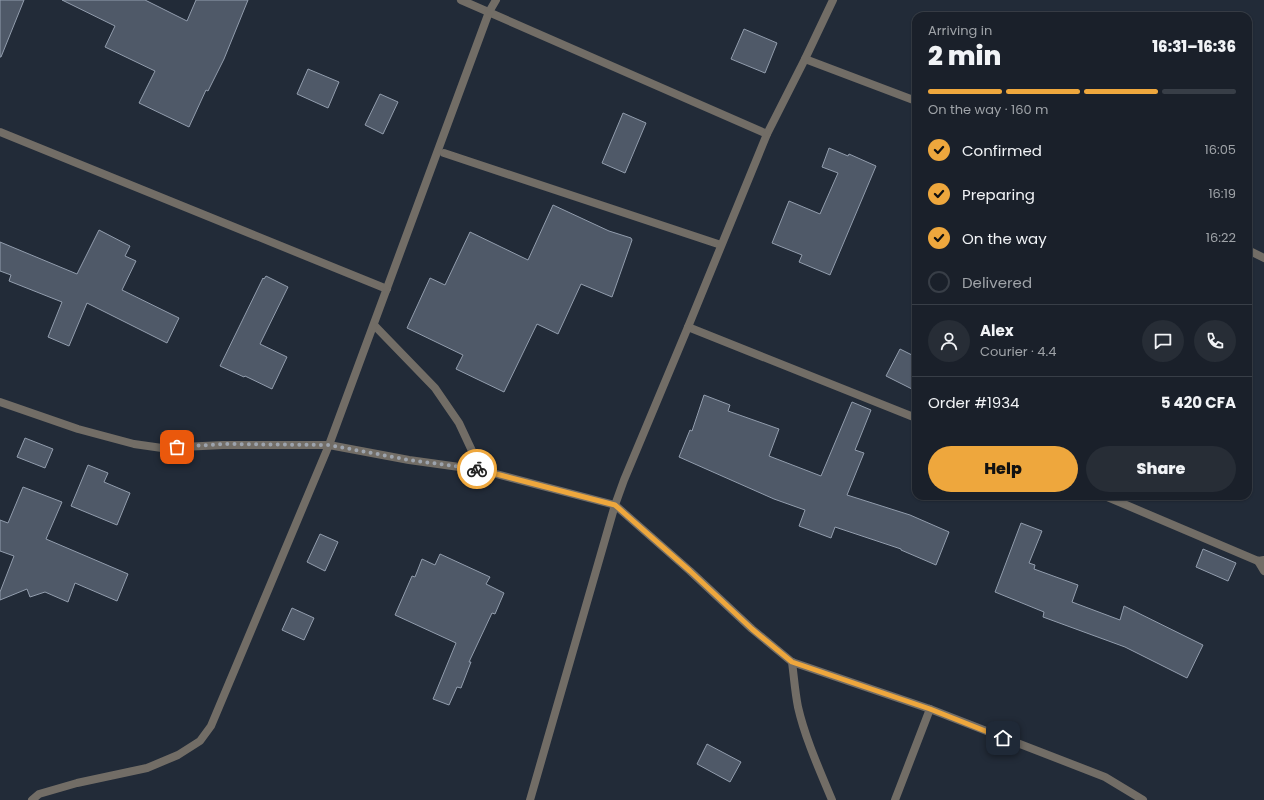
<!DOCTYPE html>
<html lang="en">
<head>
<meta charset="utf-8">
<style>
  :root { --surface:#1a202a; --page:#272d36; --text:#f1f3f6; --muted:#9fa3a8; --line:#383e47; --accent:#eea73d }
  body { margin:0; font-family:Poppins,sans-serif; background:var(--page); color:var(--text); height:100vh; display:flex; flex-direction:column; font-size:15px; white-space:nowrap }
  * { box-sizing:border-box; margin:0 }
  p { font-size:13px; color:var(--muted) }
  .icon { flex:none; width:22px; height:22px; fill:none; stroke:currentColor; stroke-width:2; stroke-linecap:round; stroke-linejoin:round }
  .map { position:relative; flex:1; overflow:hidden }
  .details { position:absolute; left:912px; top:12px; width:340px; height:488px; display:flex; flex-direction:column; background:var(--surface); border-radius:12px; box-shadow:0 1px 3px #0004,0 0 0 1px var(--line) }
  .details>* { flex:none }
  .pin { position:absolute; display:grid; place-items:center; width:34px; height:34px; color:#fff; margin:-17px; border-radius:8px; box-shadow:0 2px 6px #0006 }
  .courier { position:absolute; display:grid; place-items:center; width:40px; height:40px; margin:-20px; border:3px solid #eea73d; border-radius:50%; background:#fff; color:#222; box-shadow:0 1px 5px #0007 }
  .overview em { font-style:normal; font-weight:800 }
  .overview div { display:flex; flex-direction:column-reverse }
  .overview { display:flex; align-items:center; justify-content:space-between; height:68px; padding:0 16px }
  h1 { font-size:26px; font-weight:800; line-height:30px }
  .bar { display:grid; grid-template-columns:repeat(4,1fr); gap:6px 4px; align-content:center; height:48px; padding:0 16px }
  .bar i { height:5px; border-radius:3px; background:var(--line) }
  .bar .current { background:var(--accent) }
  .bar p { grid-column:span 4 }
  .line { display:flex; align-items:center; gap:10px; padding:0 16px; border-top:1px solid var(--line) }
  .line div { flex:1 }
  .round { display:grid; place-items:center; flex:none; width:42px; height:42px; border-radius:21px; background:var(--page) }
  ol { padding:0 16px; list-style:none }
  li { display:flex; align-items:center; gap:12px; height:44px }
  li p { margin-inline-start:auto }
  li .icon { padding:4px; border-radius:50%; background:var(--accent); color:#111; stroke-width:4 }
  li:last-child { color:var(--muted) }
  li i { width:22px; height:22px; border:2px solid var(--line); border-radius:50% }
  .cta { display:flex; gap:8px; margin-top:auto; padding:8px 16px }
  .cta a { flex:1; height:46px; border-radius:24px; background:var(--accent); color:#111; font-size:16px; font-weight:800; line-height:46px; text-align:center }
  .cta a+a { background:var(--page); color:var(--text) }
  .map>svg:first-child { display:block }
  .building { fill:#4f5968; stroke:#929dad }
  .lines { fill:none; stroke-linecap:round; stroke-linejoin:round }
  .minor { stroke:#726d66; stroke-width:8 }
  .done { stroke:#9ca3ad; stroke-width:4; stroke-dasharray:0 7.2 }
  .route { stroke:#eea73d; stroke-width:5 }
</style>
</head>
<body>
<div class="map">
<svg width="1264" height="800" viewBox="0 0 1264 800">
  <rect width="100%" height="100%" fill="#222b38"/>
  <g class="building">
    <polygon points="0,0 24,0 1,57 0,57"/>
    <polygon points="62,0 145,0 187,21 196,0 248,0 224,59 208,91 206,90 189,127 139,103 155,71 105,47 115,26"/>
    <polygon points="744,29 777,43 765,73 731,59"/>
    <polygon points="308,69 339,82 328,108 297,94"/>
    <polygon points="380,94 398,102 383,134 365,125"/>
    <polygon points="623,113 646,123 625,173 602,163"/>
    <polygon points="829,148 848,156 849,154 876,166 830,275 799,262 802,255 772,243 789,201 820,214 838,173 822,167"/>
    <polygon points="553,205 609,231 631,238 632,240 612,297 581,284 558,334 537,324 504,392 456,369 463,355 407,328 430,278 445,285 470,232 528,260"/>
    <polygon points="99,230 130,246 125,256 136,261 122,290 179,318 167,343 87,303 69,346 48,337 62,302 9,281 11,275 0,271 0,242 77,274"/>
    <polygon points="266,276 288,287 260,344 287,357 272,389 245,376 244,377 220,366 263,278 264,279"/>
    <polygon points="900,349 916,357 916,391 886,376"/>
    <polygon points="704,395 730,405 728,411 779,429 769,456 821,476 852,402 871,410 855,450 864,453 847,495 910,515 949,532 936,565 901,550 901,549 835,527 831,538 799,526 805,510 774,499 679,457 690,430 692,431"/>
    <polygon points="25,438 53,449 45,468 17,457"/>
    <polygon points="88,465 108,473 104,482 130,493 117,525 71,506"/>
    <polygon points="23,487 62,502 46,539 128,574 117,601 75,583 68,602 45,592 30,597 27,589 0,600 0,592 14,556 0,551 0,520 8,523"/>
    <polygon points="1021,523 1042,531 1029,563 1035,565 1034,569 1078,585 1072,602 1120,620 1124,606 1203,645 1187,678 1125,647 1043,617 1044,612 995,592"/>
    <polygon points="320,534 338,542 325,571 307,562"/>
    <polygon points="1203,549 1236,563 1228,581 1196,567"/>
    <polygon points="440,554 490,577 486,584 504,593 495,614 492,613 469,662 471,662 461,688 457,687 449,705 433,699 456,643 395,615 412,576 415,577 422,559 435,565"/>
    <polygon points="292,608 314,618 304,640 282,630"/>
    <polygon points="707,744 741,762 730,782 697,764"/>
  </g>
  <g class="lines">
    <g class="minor">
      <polyline points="461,0 767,134"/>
      <polyline points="805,59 916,101"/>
      <polyline points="0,132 387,289"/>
      <polyline points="444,153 721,245"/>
      <polyline points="1248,250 1264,258"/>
      <polyline points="374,325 435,388 459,423 481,470"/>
      <polyline points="688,327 916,418"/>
      <polyline points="0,402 78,429 134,444 162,448 223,445 329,445 409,460 481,470 615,505 690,571 752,629 792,662 930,709 1105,777 1143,800"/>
      <polyline points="1105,496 1258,561 1264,560"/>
      <polyline points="1258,561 1264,571"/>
      <path d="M792,662C794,677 795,692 798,707C805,738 820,771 832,800"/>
      <polyline points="32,800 39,794 77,783 147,768 178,755 200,741 211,726 329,445 489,12 496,0"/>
      <polyline points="530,800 615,505 624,480 688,327 767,134 805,59 833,0"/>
      <polyline points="895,800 930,709"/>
    </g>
  </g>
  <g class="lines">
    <polyline class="done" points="177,447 223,444 329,445 409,460 477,469"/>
    <polyline class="route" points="477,469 615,505 690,571 752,629 792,662 930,709 1003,738"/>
  </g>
</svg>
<div class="pin" style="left:177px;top:447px;background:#ea580c"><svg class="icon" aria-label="bag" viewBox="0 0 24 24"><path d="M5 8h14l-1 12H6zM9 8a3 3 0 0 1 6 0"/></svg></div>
<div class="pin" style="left:1003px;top:738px;background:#1f2937"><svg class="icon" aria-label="home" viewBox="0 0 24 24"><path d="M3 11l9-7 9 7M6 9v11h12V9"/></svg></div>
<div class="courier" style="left:477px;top:469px"><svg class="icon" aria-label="bike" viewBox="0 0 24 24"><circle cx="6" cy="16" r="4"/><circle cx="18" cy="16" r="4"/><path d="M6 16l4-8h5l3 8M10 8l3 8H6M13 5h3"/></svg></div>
<section class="details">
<div class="overview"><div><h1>2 min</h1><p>Arriving in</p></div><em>16:31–16:36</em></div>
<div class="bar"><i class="current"></i><i class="current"></i><i class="current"></i><i></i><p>On the way · 160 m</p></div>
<ol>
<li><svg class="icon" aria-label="check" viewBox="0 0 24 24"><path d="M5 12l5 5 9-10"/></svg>Confirmed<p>16:05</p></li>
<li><svg class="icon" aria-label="check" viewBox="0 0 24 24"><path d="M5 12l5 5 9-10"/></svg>Preparing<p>16:19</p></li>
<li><svg class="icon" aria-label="check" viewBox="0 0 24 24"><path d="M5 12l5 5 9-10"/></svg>On the way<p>16:22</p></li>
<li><i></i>Delivered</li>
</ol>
<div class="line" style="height:72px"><a class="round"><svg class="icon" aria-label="person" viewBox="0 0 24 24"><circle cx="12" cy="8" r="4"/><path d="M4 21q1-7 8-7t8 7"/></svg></a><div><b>Alex</b><p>Courier · 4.4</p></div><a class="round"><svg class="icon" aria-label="chat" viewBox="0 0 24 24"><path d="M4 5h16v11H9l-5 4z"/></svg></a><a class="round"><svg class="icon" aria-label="phone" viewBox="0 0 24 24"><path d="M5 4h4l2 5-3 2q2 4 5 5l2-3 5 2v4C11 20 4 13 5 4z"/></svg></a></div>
<div class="line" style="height:52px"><div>Order #1934</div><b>5 420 CFA</b></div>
<div class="cta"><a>Help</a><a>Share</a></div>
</section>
</div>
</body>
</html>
